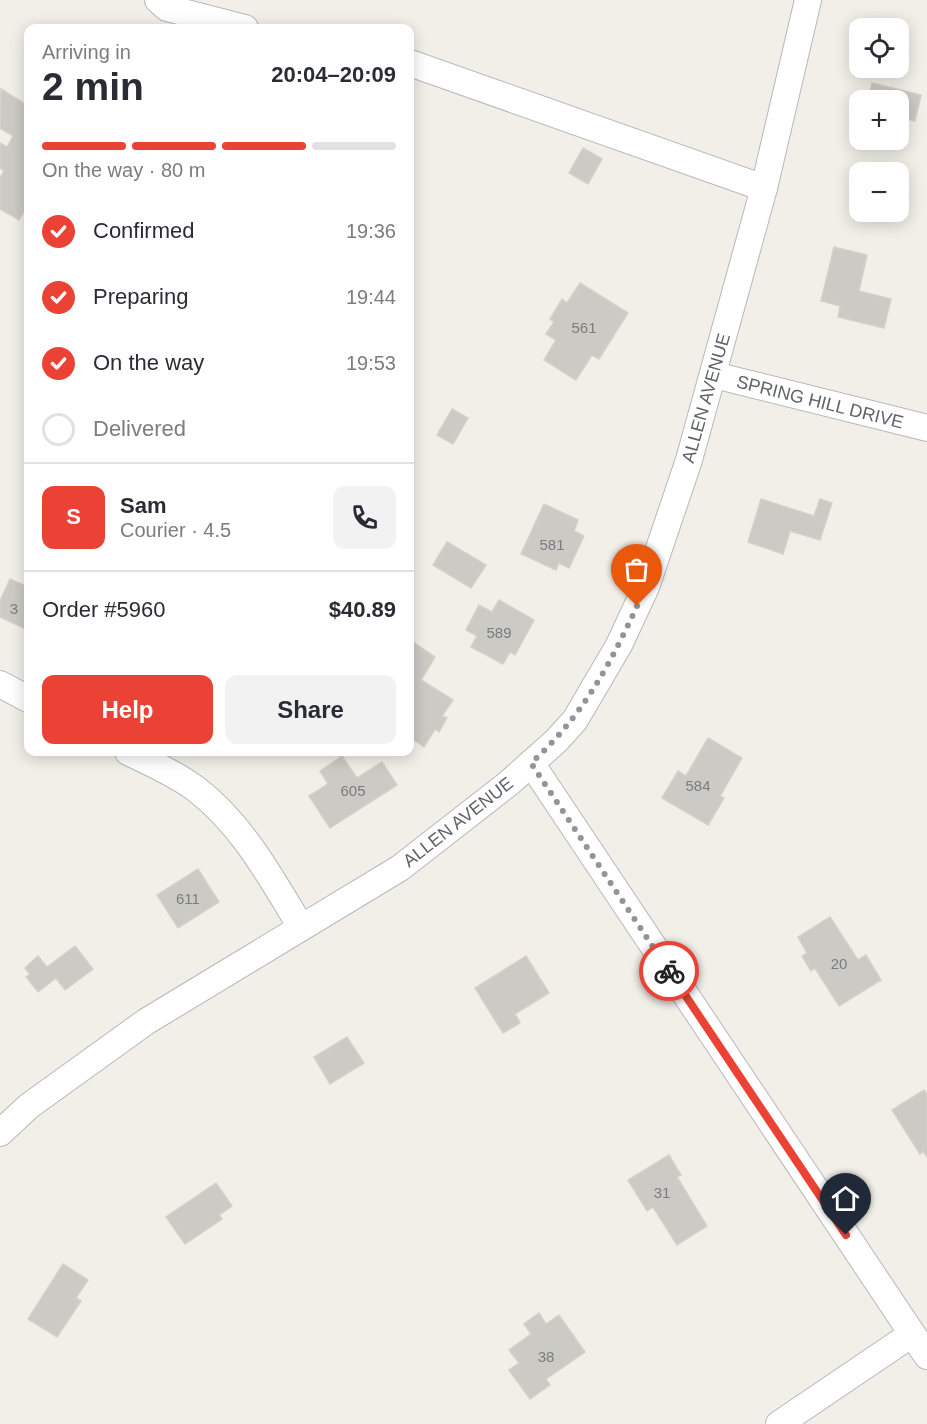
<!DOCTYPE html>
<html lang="en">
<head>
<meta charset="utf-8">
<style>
  :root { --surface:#fff; --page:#f2f2f3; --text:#2b2b33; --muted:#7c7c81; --line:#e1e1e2; --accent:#ea4335 }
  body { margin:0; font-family:Helvetica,sans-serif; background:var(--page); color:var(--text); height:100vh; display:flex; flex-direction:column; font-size:22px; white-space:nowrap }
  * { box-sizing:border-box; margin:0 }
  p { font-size:20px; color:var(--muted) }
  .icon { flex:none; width:33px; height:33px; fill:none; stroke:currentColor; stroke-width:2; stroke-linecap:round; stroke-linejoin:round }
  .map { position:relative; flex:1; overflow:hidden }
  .sheet { position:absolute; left:24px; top:24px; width:390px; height:732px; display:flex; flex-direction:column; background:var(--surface); border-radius:12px; box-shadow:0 3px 15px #0003 }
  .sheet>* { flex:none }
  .tools { position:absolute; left:849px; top:18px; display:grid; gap:12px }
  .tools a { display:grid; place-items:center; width:60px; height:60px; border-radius:12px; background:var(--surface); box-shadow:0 3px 15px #0003; font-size:30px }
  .pin { position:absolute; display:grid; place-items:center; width:51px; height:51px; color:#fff; margin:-62px -26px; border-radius:50% 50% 50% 0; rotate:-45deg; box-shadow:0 0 6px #0007 }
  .pin .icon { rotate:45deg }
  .courier { position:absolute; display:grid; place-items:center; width:60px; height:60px; margin:-30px; border:4px solid #ea4335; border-radius:50%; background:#fff; color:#222; box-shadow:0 2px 8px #0007 }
  .headline em { font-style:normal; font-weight:800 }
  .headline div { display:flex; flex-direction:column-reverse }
  .headline { display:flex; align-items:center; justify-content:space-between; height:102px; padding:0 18px }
  h1 { font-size:39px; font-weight:800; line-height:45px }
  .bar { display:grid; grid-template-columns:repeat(4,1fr); gap:9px 6px; align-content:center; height:72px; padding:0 18px }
  .bar i { height:8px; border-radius:4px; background:var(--line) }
  .bar .current { background:var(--accent) }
  .bar p { grid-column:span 4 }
  .line { display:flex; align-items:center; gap:15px; padding:0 18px; border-top:2px solid var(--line) }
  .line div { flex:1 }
  .round { display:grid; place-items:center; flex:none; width:63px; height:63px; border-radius:12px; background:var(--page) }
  ol { padding:0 18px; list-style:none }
  li { display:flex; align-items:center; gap:18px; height:66px }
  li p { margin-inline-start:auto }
  li .icon { padding:6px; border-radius:50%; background:var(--accent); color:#fff; stroke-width:4 }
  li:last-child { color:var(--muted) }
  li i { width:33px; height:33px; border:3px solid var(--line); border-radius:50% }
  .button { display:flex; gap:12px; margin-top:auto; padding:12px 18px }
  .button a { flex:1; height:69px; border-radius:12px; background:var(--accent); color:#fff; font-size:24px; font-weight:800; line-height:69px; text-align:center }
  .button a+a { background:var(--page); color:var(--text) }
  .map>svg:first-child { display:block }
  .building { fill:#cccac5; stroke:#d6d1c6; stroke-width:1.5 }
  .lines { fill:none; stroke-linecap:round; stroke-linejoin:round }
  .minor-casing { stroke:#b5b8bc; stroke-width:28 }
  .minor { stroke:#fff; stroke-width:26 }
  .done { stroke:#929495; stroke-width:6; stroke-dasharray:0 10.8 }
  .route { stroke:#ea4335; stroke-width:8 }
  .labels { text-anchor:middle; stroke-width:6; stroke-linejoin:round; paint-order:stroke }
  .number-label { font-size:15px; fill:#7a7d7f }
  .street-label { font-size:18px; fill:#5f6368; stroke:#fff }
</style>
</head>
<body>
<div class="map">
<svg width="927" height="1424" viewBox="0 0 927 1424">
  <rect width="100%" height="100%" fill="#f1efe8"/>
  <g class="building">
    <polygon points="872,83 921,95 915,121 900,117 898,122 898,100 868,100"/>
    <polygon points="1,89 28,106 28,131 23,140 28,143 28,205 19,220 0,209 0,178 4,171 0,168 0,143 7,147 13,136 0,128"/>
    <polygon points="583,148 602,159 588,184 569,173"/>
    <polygon points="834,247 867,255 859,291 891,299 884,328 838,317 840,306 821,301"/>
    <polygon points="580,283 628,313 599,359 592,355 576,380 544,360 556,340 546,334 554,322 550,319 562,299 567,303"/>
    <polygon points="452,409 468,418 453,444 437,435"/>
    <polygon points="761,499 814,516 820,499 832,503 820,540 790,531 783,554 748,542"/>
    <polygon points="544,504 578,520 574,531 584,536 569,568 559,563 556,570 521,554"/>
    <polygon points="447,542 486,565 471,588 433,565"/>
    <polygon points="10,579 28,587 28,630 0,617 0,601"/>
    <polygon points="499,600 534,620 515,655 510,652 503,664 471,647 477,636 466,630 479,605 492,612"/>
    <polygon points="410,640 435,657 421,680 453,700 442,716 447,718 439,732 435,729 424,747 410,737"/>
    <polygon points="708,738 742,758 720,796 724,798 708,825 662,798 678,771 686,776"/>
    <polygon points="342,756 357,778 382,762 397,785 330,828 309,796 328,784 320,771"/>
    <polygon points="198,869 219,902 178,928 157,895"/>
    <polygon points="830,917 858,960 866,955 881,980 839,1006 815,968 811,971 802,956 807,953 798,937"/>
    <polygon points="75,946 93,969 65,990 56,978 38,992 26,977 30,974 25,968 38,956 47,967"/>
    <polygon points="526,956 549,993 515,1014 520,1023 503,1033 475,988"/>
    <polygon points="347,1037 364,1063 330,1084 314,1057"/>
    <polygon points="924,1090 927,1094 927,1157 923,1151 920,1154 892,1110"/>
    <polygon points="669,1155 681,1175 677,1177 707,1226 677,1245 653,1207 647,1211 628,1180"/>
    <polygon points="216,1183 232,1206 219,1215 222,1219 185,1244 166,1217"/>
    <polygon points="63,1264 88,1280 76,1298 81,1301 57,1337 28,1319"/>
    <polygon points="539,1313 546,1324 559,1315 585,1352 546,1379 550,1385 530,1399 509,1370 519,1363 509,1350 531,1334 524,1324"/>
  </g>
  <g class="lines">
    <g class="minor-casing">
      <g id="minor">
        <polyline points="158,0 167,8 245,28"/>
        <polyline points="410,63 764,188"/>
        <polyline points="714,375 927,428"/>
        <polyline points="0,684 28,699"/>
        <path d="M128,752C151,763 176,774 196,789C243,825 271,878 301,927"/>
        <polyline points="531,763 927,1356"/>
        <polyline points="0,1133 29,1106 147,1021 400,868 509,783 556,741 575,720 619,645 646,587 689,460 764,188 808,0"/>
        <polyline points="779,1424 912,1334"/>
      </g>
    </g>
    <use href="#minor" class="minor"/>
  </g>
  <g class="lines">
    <path class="done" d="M637,606C609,667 581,718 531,763L669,971"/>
    <polyline class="route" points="669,971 846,1235"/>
  </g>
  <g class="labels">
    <g class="number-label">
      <text x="584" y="333">561</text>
      <text x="552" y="550">581</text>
      <text x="14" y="614">3</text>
      <text x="499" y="638">589</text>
      <text x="698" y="791">584</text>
      <text x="353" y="796">605</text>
      <text x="188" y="904">611</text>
      <text x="839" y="969">20</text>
      <text x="662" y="1198">31</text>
      <text x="546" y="1362">38</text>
    </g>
    <g class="street-label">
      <text transform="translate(706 398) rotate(-74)" y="6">ALLEN AVENUE</text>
      <text transform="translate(820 402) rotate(14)" y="6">SPRING HILL DRIVE</text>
      <text transform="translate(458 822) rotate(-38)" y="6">ALLEN AVENUE</text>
    </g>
  </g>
</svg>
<div class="tools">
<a><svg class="icon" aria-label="locate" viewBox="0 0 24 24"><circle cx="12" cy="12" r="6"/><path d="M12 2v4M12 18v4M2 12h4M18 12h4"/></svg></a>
<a>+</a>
<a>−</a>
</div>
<div class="pin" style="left:637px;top:606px;background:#ea580c"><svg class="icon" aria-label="bag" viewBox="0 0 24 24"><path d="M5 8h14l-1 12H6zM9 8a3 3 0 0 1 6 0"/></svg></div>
<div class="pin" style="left:846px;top:1235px;background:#1f2937"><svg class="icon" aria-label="home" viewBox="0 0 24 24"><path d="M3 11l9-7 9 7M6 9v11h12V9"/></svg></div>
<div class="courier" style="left:669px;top:971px"><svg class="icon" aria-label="bike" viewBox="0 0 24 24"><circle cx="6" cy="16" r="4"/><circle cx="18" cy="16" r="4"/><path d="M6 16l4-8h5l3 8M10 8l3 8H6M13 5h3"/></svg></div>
<section class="sheet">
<div class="headline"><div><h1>2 min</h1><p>Arriving in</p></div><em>20:04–20:09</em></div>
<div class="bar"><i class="current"></i><i class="current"></i><i class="current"></i><i></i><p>On the way · 80 m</p></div>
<ol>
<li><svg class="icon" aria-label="check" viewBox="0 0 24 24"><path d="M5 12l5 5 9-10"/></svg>Confirmed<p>19:36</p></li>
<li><svg class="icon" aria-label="check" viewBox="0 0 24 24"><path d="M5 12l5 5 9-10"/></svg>Preparing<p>19:44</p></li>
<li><svg class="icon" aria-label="check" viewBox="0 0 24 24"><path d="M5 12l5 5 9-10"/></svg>On the way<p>19:53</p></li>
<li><i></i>Delivered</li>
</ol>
<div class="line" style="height:108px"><b class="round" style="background:var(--accent);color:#fff">S</b><div><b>Sam</b><p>Courier · 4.5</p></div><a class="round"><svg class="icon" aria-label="phone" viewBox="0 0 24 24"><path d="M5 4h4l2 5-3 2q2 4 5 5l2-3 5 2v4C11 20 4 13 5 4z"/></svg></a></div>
<div class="line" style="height:78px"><div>Order #5960</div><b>$40.89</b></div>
<div class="button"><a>Help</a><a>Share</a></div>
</section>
</div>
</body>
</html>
